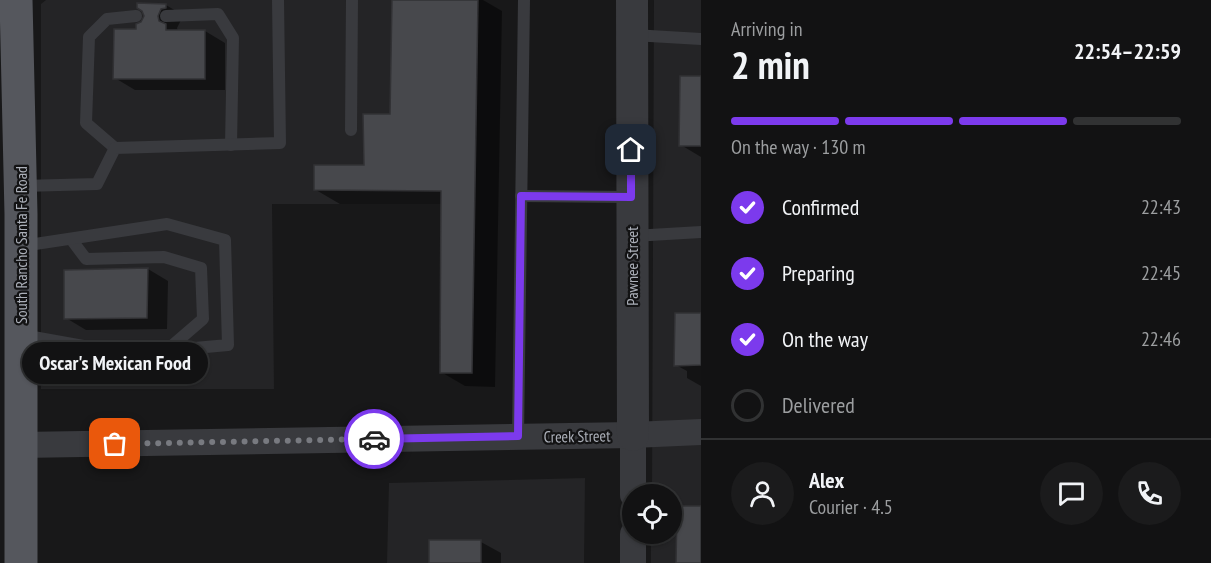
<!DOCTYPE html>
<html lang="en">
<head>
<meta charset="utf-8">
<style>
  :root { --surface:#121213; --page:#1b1b1c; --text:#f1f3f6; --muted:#9c9ea0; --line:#313233; --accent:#7c3aed }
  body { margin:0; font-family:"PT Sans Narrow",sans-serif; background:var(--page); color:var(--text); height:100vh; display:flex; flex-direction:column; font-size:22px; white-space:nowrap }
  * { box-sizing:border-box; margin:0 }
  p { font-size:20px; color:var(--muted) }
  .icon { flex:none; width:33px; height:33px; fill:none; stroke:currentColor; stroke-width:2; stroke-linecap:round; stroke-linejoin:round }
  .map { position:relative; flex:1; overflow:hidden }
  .sheet { display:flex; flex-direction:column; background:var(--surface); width:510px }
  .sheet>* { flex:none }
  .tools { position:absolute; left:622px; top:484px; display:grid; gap:12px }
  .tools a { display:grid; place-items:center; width:60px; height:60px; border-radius:50%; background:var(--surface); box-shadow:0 2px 4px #0004,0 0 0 2px var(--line); font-size:30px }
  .pin { position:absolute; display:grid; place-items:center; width:51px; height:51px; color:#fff; margin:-26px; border-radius:12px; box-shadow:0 3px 9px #0006 }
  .courier { position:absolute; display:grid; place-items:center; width:60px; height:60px; margin:-30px; border:4px solid #7c3aed; border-radius:50%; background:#fff; color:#222; box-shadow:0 2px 8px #0007 }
  .bubble { position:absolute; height:42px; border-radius:21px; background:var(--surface); box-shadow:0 2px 4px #0004,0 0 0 2px var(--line); font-size:20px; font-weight:700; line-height:42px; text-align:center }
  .summary em { font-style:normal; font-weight:700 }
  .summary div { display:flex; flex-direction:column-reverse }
  .summary { display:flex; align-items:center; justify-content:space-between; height:102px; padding:0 30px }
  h1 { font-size:39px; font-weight:700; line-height:45px }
  .bar { display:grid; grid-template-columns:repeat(4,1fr); gap:9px 6px; align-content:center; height:72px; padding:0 30px }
  .bar i { height:8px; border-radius:4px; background:var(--line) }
  .bar .current { background:var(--accent) }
  .bar p { grid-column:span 4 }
  .line { display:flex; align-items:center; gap:15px; padding:0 30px; border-top:2px solid var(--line) }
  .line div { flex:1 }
  .round { display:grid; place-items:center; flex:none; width:63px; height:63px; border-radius:32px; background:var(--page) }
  ol { padding:0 30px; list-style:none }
  li { display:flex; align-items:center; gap:18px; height:66px }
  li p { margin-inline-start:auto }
  li .icon { padding:6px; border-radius:50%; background:var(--accent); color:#fff; stroke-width:4 }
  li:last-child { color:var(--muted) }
  li i { width:33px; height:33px; border:3px solid var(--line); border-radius:50% }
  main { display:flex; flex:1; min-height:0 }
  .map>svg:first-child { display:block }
  .built { fill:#242426 }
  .shadow { fill:#0007 }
  .building { fill:#47484c; stroke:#323235; stroke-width:1.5 }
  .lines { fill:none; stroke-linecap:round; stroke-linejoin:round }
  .service { stroke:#393a3e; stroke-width:12 }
  .minor { stroke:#393a3e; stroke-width:26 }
  .tertiary { stroke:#393a3e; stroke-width:32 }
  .primary { stroke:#55575d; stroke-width:33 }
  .done { stroke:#787a80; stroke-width:6; stroke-dasharray:0 10.8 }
  .route { stroke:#7c3aed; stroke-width:8 }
  .labels { text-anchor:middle; stroke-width:4.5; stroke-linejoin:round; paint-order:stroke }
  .street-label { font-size:16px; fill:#abafb8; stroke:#131314 }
</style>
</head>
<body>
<main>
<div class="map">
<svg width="701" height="563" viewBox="0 0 701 563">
  <rect width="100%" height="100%" fill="#181819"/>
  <g class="built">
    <polygon points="46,0 442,0 440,204 272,204 274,389 41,389 41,4"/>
    <polygon points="654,0 701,0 701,563 651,563 651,534 672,534 672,495 652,495"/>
    <polygon points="585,478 584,563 387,563 389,483"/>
  </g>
  <g class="shadow">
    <polygon points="393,0 483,0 502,11 495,387 465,386 441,372 442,204 340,204 316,190 365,166 391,115"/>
    <polygon points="138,5 166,5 186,17 181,20 177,28 178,31 205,31 225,43 225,90 135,90 115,78 146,16"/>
    <polygon points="681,77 701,78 701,157 681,145"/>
    <polygon points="148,269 168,281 167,329 86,330 66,318"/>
    <polygon points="676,314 701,314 701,386 687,378 687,371 676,365"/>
    <polygon points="481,542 501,553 501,563 431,563"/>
  </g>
  <g class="building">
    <polygon points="392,0 478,0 472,373 440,373 441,191 314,190 314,165 364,165 363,114 390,114"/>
    <polygon points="137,3 166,4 166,8 161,9 158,16 159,21 166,24 166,30 205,30 205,79 113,79 114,29 136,29 136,24 141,22 144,16 142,11 137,8"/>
    <polygon points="680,76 701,76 701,146 679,146"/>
    <polygon points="148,268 147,318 64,319 64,270"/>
    <polygon points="675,313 701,313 701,365 674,366"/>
    <polygon points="677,506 701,506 701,563 676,563"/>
    <rect x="429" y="540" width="52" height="23"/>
  </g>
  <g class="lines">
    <g class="service">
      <polyline points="166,16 218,14 233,38 231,145"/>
      <polyline points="633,35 701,39"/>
      <polyline points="351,130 352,0"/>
      <polyline points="115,148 86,123 89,37 107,19 136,16"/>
      <polyline points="22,186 97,184 115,148 280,143 278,0"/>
      <polyline points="521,196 631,197"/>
      <polyline points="633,236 701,232"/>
      <polyline points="71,239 86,259 164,257 201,268 203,319 167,350"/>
      <polyline points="22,246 167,224 225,240 228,345 128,354 22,335"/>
      <polyline points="518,437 524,0"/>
    </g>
    <g class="minor">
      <polyline points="633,435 633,495"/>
      <polyline points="20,445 633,435 701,432"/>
      <polyline points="633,534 633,563"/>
    </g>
    <polyline class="tertiary" points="632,0 633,435"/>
    <polyline class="primary" points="16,0 21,214 21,563"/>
  </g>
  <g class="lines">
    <polyline class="done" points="115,444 374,439"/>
    <polyline class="route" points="374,439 518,436 521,196 631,197 631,150"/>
  </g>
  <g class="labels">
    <g class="street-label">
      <text transform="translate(21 245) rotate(-90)" y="6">South Rancho Santa Fe Road</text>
      <text transform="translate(632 266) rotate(-90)" y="6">Pawnee Street</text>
      <text transform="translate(577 436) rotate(-1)" y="6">Creek Street</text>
    </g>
  </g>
</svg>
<div class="tools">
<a><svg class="icon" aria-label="locate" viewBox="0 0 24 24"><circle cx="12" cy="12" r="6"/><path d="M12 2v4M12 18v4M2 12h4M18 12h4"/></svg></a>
</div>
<div class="pin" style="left:115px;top:444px;background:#ea580c"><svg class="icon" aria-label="bag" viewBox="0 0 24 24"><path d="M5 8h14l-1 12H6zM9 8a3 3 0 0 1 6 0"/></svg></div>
<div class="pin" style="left:631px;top:150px;background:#1f2937"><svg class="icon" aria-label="home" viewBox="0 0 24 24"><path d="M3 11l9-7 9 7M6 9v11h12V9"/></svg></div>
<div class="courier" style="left:374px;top:439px"><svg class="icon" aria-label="car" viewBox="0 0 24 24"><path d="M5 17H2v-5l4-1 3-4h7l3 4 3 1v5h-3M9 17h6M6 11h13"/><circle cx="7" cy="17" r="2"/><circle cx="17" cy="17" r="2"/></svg></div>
<div class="bubble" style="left:22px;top:342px;width:186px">Oscar's Mexican Food</div>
</div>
<section class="sheet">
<div class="summary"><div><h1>2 min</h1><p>Arriving in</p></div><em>22:54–22:59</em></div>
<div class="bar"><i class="current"></i><i class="current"></i><i class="current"></i><i></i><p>On the way · 130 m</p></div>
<ol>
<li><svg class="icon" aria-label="check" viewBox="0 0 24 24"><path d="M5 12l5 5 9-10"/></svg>Confirmed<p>22:43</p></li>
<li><svg class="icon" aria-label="check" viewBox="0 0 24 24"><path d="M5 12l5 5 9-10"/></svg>Preparing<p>22:45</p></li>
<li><svg class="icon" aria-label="check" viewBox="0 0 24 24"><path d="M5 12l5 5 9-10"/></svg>On the way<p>22:46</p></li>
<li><i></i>Delivered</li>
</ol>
<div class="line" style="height:108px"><a class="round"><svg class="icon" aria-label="person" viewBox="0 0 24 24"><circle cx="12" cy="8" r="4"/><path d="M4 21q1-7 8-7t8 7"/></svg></a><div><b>Alex</b><p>Courier · 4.5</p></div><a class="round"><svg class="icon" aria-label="chat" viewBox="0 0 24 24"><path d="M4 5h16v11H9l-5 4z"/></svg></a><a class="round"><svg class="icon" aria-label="phone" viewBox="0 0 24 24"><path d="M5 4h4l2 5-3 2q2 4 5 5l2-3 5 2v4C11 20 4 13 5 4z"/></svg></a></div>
</section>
</main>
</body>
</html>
